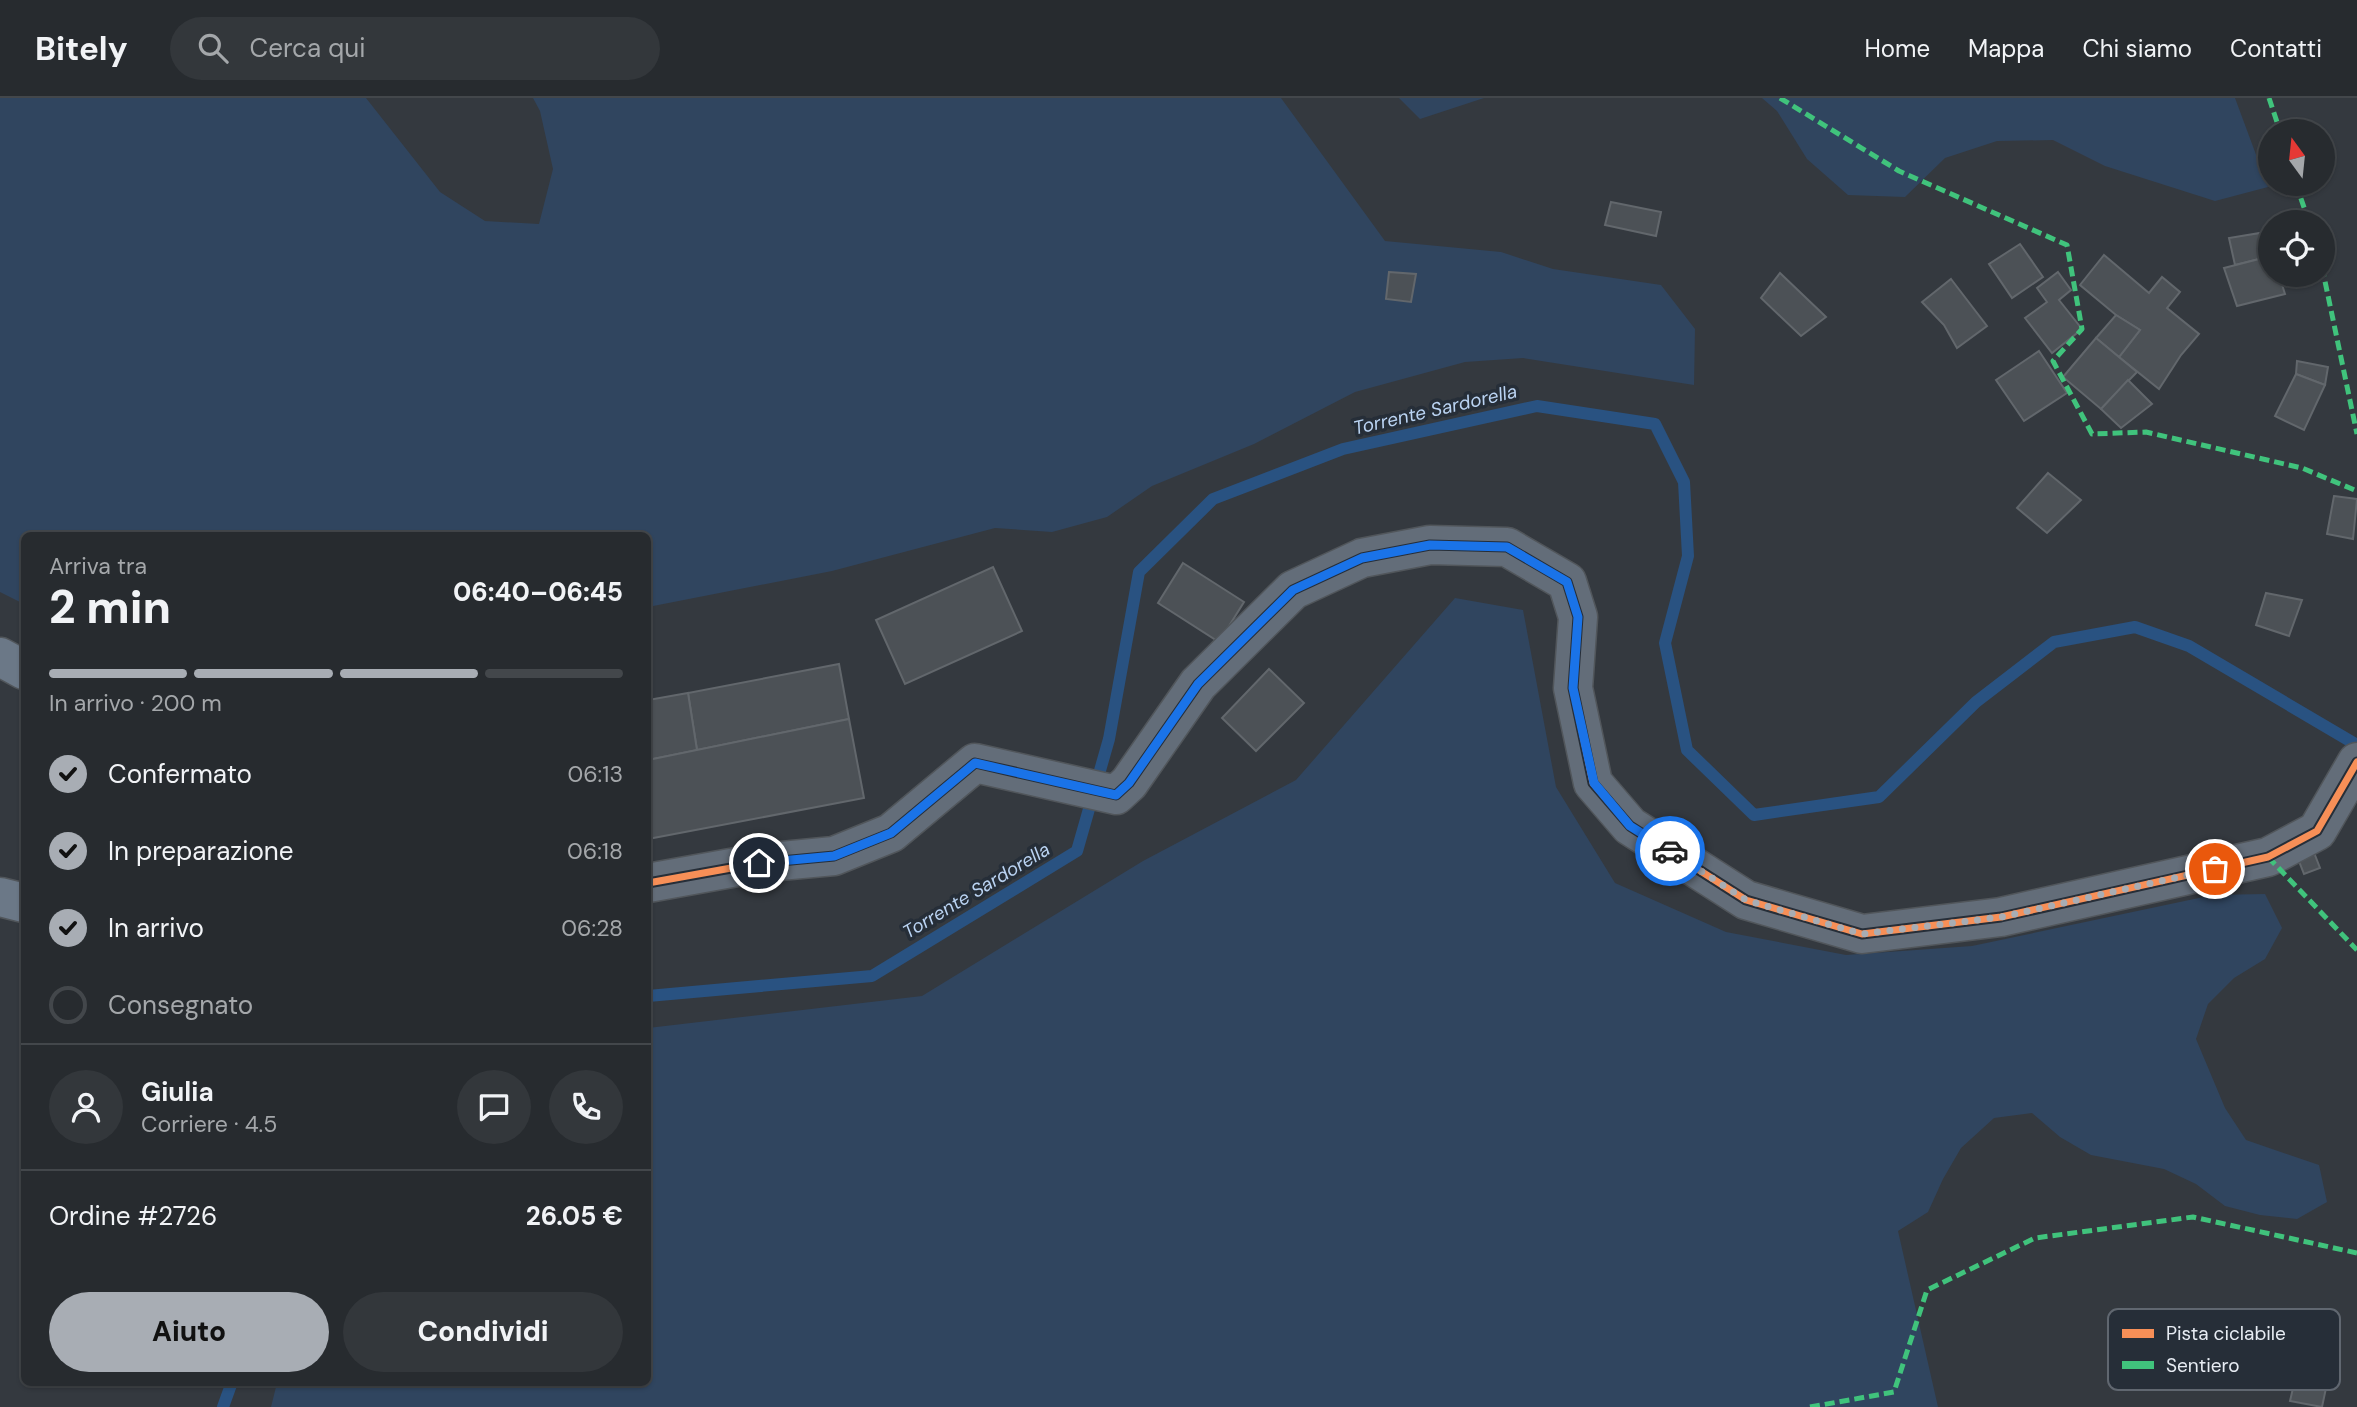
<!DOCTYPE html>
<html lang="it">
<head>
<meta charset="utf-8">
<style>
  :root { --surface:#272b2f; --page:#33373b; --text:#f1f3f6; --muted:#a4a7aa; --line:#43474b; --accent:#a8adb4 }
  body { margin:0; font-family:"DM Sans",sans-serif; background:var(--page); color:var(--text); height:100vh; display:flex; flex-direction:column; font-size:26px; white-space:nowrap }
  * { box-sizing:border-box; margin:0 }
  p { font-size:23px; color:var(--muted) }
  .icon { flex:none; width:38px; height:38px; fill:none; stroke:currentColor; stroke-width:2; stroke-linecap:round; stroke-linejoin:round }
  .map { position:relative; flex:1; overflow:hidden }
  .drawer { position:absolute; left:21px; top:434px; width:630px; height:854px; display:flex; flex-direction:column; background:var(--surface); border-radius:10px; box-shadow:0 2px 5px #0004,0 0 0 2px var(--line) }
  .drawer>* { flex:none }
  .needle { width:46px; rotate:345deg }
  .buttons { position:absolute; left:2258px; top:21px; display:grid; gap:14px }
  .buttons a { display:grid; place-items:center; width:77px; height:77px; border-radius:50%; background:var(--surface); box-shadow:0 2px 5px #0004,0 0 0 2px var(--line); font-size:35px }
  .pin { position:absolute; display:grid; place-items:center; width:60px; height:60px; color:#fff; margin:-30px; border:4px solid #fff; border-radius:50%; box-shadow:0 2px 7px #0007 }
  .courier { position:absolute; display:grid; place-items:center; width:70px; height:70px; margin:-35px; border:5px solid #1a73e8; border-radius:50%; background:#fff; color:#222; box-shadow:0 2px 9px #0007 }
  .headline em { font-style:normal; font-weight:800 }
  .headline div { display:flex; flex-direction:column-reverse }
  .headline { display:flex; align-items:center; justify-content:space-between; height:119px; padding:0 28px }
  h1 { font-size:46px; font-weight:800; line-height:52px }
  .bar { display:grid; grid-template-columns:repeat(4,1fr); gap:10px 7px; align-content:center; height:84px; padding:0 28px }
  .bar i { height:9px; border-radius:5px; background:var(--line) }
  .bar .selected { background:var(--accent) }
  .bar p { grid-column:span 4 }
  .line { display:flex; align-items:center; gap:18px; padding:0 28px; border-top:2px solid var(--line) }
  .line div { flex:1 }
  .round { display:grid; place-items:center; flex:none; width:74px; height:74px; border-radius:37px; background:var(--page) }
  ol { padding:0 28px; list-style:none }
  li { display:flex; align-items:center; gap:21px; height:77px }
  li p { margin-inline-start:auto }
  li .icon { padding:7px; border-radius:50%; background:var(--accent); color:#111; stroke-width:4 }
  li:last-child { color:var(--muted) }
  li i { width:38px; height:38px; border:4px solid var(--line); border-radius:50% }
  .action { display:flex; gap:14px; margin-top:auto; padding:14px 28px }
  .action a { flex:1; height:80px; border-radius:42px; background:var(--accent); color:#111; font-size:28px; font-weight:800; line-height:80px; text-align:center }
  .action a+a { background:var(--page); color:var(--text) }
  header { display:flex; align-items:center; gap:42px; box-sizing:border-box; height:98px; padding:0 35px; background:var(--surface); border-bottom:2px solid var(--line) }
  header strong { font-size:33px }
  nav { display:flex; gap:38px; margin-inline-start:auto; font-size:24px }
  .search { width:490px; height:63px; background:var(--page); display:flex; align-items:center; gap:18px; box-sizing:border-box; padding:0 24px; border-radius:38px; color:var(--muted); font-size:26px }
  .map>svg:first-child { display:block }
  .green { fill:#30455f }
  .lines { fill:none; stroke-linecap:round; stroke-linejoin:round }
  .stream { stroke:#295281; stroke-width:12 }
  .building { fill:#4c5156; stroke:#62676c; stroke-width:2 }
  .street-casing { stroke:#51565b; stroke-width:41 }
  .secondary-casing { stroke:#51565b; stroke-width:41 }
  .street { stroke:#636d79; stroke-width:38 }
  .secondary { stroke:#6b7887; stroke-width:38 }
  .quiet { stroke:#40c37c; stroke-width:5; stroke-dasharray:10 5; stroke-linecap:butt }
  .cycleway-casing { stroke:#262e38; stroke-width:11 }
  .cycleway { stroke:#f78f57; stroke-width:7 }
  .done { stroke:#a8adb4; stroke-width:7; stroke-dasharray:0 12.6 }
  .route { stroke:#1a73e8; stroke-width:9 }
  .labels { text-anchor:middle; stroke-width:7; stroke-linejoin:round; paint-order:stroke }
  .water-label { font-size:19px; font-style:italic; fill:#bad3f2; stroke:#262e38 }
  .key { fill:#262e38; stroke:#606770; stroke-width:2 }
  .key-label { font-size:19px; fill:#e7ecf3 }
</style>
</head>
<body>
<header>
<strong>Bitely</strong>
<div class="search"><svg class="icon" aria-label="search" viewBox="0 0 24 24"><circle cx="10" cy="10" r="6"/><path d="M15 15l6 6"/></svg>Cerca qui</div>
<nav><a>Home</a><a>Mappa</a><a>Chi siamo</a><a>Contatti</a></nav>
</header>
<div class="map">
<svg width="2357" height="1309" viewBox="0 0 2357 1309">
  <rect width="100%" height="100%" fill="#34393f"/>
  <g class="green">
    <polygon points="0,0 366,0 440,94 485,123 539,126 553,71 540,13 533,0 1281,0 1385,143 1501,154 1553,171 1661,187 1695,231 1694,287 1523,260 1465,264 1355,294 1254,346 1152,388 1107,419 1052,434 995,430 832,473 648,509 648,438 24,438 24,506 0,494"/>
    <polygon points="1399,0 1484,0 1420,21"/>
    <polygon points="1762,0 2235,0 2268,89 2215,103 2105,68 2053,42 1997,43 1945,60 1905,99 1848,97 1807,61 1777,13"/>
    <polygon points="1455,500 1523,512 1556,689 1615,785 1726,834 1846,857 1972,848 2213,797 2265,796 2282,830 2265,861 2234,880 2208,906 2196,941 2225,1010 2246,1042 2319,1067 2327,1104 2297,1121 2260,1117 2225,1108 2196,1086 2164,1071 2091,1057 2060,1039 2032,1015 1994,1020 1961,1050 1943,1081 1928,1114 1898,1133 1938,1309 271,1309 277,1285 648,1284 648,930 922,898 1143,763 1296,682"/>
  </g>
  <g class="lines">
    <g class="stream">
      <polyline points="648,898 872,878 1077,753 1109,641 1139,474 1213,401 1343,351 1537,308 1655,326 1684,384 1688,458 1665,545 1687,652 1754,717 1879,699 1976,604 2054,544 2135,529 2189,548 2357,647"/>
      <polyline points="223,1309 232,1284"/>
    </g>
  </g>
  <g class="building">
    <polygon points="1611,104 1661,114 1656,138 1605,127"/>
    <polygon points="2260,135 2267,159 2235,167 2229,140"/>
    <polygon points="2020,146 2043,179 2012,200 1989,166"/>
    <polygon points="2104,157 2149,195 2162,179 2180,194 2167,210 2199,236 2181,257 2159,291 2119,259 2140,232 2116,217 2080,187"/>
    <polygon points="2267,159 2270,159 2270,177 2279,177 2285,196 2237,208 2224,170"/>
    <polygon points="1389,174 1416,176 1411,204 1386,201"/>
    <polygon points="2058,174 2071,192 2059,202 2082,231 2052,255 2025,220 2047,204 2037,190"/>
    <polygon points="1780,175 1826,219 1801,238 1761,200"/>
    <polygon points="1951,181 1987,228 1957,250 1944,227 1922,204"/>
    <polygon points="2116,217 2140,232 2119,259 2096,240"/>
    <polygon points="2096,240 2137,274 2101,311 2063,279"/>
    <polygon points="2039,253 2067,295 2024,323 1996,282"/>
    <polygon points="2297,263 2328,269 2325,287 2296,276"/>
    <polygon points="2296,276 2325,287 2304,332 2275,318"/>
    <polygon points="2128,282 2152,306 2121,330 2101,311"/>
    <polygon points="2048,375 2081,402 2047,435 2017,410"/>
    <polygon points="2334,398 2357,401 2353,441 2327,436"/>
    <polygon points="1183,465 1244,504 1219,544 1158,505"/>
    <polygon points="993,469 1022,533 905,586 876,522"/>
    <polygon points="2266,495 2302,502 2289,538 2256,527"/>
    <polygon points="839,566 849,621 697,652 688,595"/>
    <polygon points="1269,571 1304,605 1256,653 1222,620"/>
    <polygon points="688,595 697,652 648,662 648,602"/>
    <polygon points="849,621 864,700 648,741 648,662"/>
    <polygon points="2313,752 2320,770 2304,776 2297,758"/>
    <polygon points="2298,1269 2329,1276 2322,1309 2290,1303"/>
  </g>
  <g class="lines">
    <g class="street-casing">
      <polyline id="street" points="648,785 759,765 834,758 891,735 975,665 1116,697 1129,685 1198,586 1293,492 1362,460 1430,447 1507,449 1567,484 1578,519 1573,590 1593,685 1630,728 1746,802 1862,836 2001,819 2268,759 2317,733 2357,664"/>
    </g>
    <g class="secondary-casing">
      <g id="secondary">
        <polyline points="0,559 24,572"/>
        <polyline points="0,799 24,805"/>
      </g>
    </g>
    <use href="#street" class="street"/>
    <use href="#secondary" class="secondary"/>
    <g class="quiet">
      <polyline points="1780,0 1899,73 2067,147 2082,231 2053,263 2092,336 2146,334 2302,370 2357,393"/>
      <polyline points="2269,0 2280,33"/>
      <polyline points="2296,86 2309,124"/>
      <polyline points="2322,169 2357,336"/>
      <polyline points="2268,759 2357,852"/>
      <polyline points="1810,1309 1894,1294 1927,1192 2035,1140 2193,1119 2357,1155"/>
    </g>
    <g class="cycleway-casing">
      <polyline id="cycleway" points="648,785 759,765 834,758 891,735 975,665 1116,697 1129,685 1198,586 1293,492 1362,460 1430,447 1507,449 1567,484 1578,519 1573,590 1593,685 1630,728 1746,802 1862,836 2001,819 2268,759 2317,733 2357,664"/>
    </g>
    <use href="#cycleway" class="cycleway"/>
  </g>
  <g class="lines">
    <polyline class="done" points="1670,753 1746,802 1862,836 2001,819 2215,771"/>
    <polyline class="route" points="759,765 834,758 891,735 975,665 1116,697 1129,685 1198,586 1293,492 1362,460 1430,447 1507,449 1567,484 1578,519 1573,590 1594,685 1630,728 1670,753"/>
  </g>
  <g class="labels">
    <g class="water-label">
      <text transform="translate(1435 311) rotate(-13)" y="7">Torrente Sardorella</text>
      <text transform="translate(976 792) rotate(-31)" y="7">Torrente Sardorella</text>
    </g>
  </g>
  <rect x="2108" y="1211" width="232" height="81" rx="10" class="key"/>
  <rect x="2122" y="1231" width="32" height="9" fill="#f78f57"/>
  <rect x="2122" y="1263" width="32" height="8" fill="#40c37c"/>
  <g class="key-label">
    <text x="2166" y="1242">Pista ciclabile</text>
    <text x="2166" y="1274">Sentiero</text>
  </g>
</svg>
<div class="buttons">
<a><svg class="needle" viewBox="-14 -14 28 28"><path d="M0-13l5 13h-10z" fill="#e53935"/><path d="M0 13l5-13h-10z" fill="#a4a7aa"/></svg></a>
<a><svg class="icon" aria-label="locate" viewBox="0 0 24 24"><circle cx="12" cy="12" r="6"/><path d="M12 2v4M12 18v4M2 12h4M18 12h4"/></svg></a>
</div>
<div class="pin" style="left:2215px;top:771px;background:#ea580c"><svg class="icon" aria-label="bag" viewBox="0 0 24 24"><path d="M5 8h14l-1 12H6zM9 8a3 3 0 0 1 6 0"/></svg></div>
<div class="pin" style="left:759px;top:765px;background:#1f2937"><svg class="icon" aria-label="home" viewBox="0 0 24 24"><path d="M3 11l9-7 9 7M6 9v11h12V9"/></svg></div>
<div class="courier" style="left:1670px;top:753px"><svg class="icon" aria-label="car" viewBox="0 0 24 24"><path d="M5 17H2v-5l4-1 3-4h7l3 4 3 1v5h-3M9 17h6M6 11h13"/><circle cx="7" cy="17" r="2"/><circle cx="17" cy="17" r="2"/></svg></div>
<section class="drawer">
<div class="headline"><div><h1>2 min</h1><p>Arriva tra</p></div><em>06:40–06:45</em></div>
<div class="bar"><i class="selected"></i><i class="selected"></i><i class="selected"></i><i></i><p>In arrivo · 200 m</p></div>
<ol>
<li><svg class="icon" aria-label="check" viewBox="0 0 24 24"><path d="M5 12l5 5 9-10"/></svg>Confermato<p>06:13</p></li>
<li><svg class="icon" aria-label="check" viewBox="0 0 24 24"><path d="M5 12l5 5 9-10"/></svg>In preparazione<p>06:18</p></li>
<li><svg class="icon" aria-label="check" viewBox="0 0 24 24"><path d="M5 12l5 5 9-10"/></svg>In arrivo<p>06:28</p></li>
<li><i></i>Consegnato</li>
</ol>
<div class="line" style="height:126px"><a class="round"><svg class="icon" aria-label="person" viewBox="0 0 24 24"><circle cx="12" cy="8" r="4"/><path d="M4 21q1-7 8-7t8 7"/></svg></a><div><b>Giulia</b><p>Corriere · 4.5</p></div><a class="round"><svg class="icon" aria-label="chat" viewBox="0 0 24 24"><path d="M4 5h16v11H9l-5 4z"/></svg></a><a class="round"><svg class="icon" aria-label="phone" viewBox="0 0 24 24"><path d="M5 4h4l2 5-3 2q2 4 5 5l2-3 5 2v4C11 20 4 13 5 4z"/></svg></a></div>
<div class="line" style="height:91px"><div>Ordine #2726</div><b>26.05 €</b></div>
<div class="action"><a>Aiuto</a><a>Condividi</a></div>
</section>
</div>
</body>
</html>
